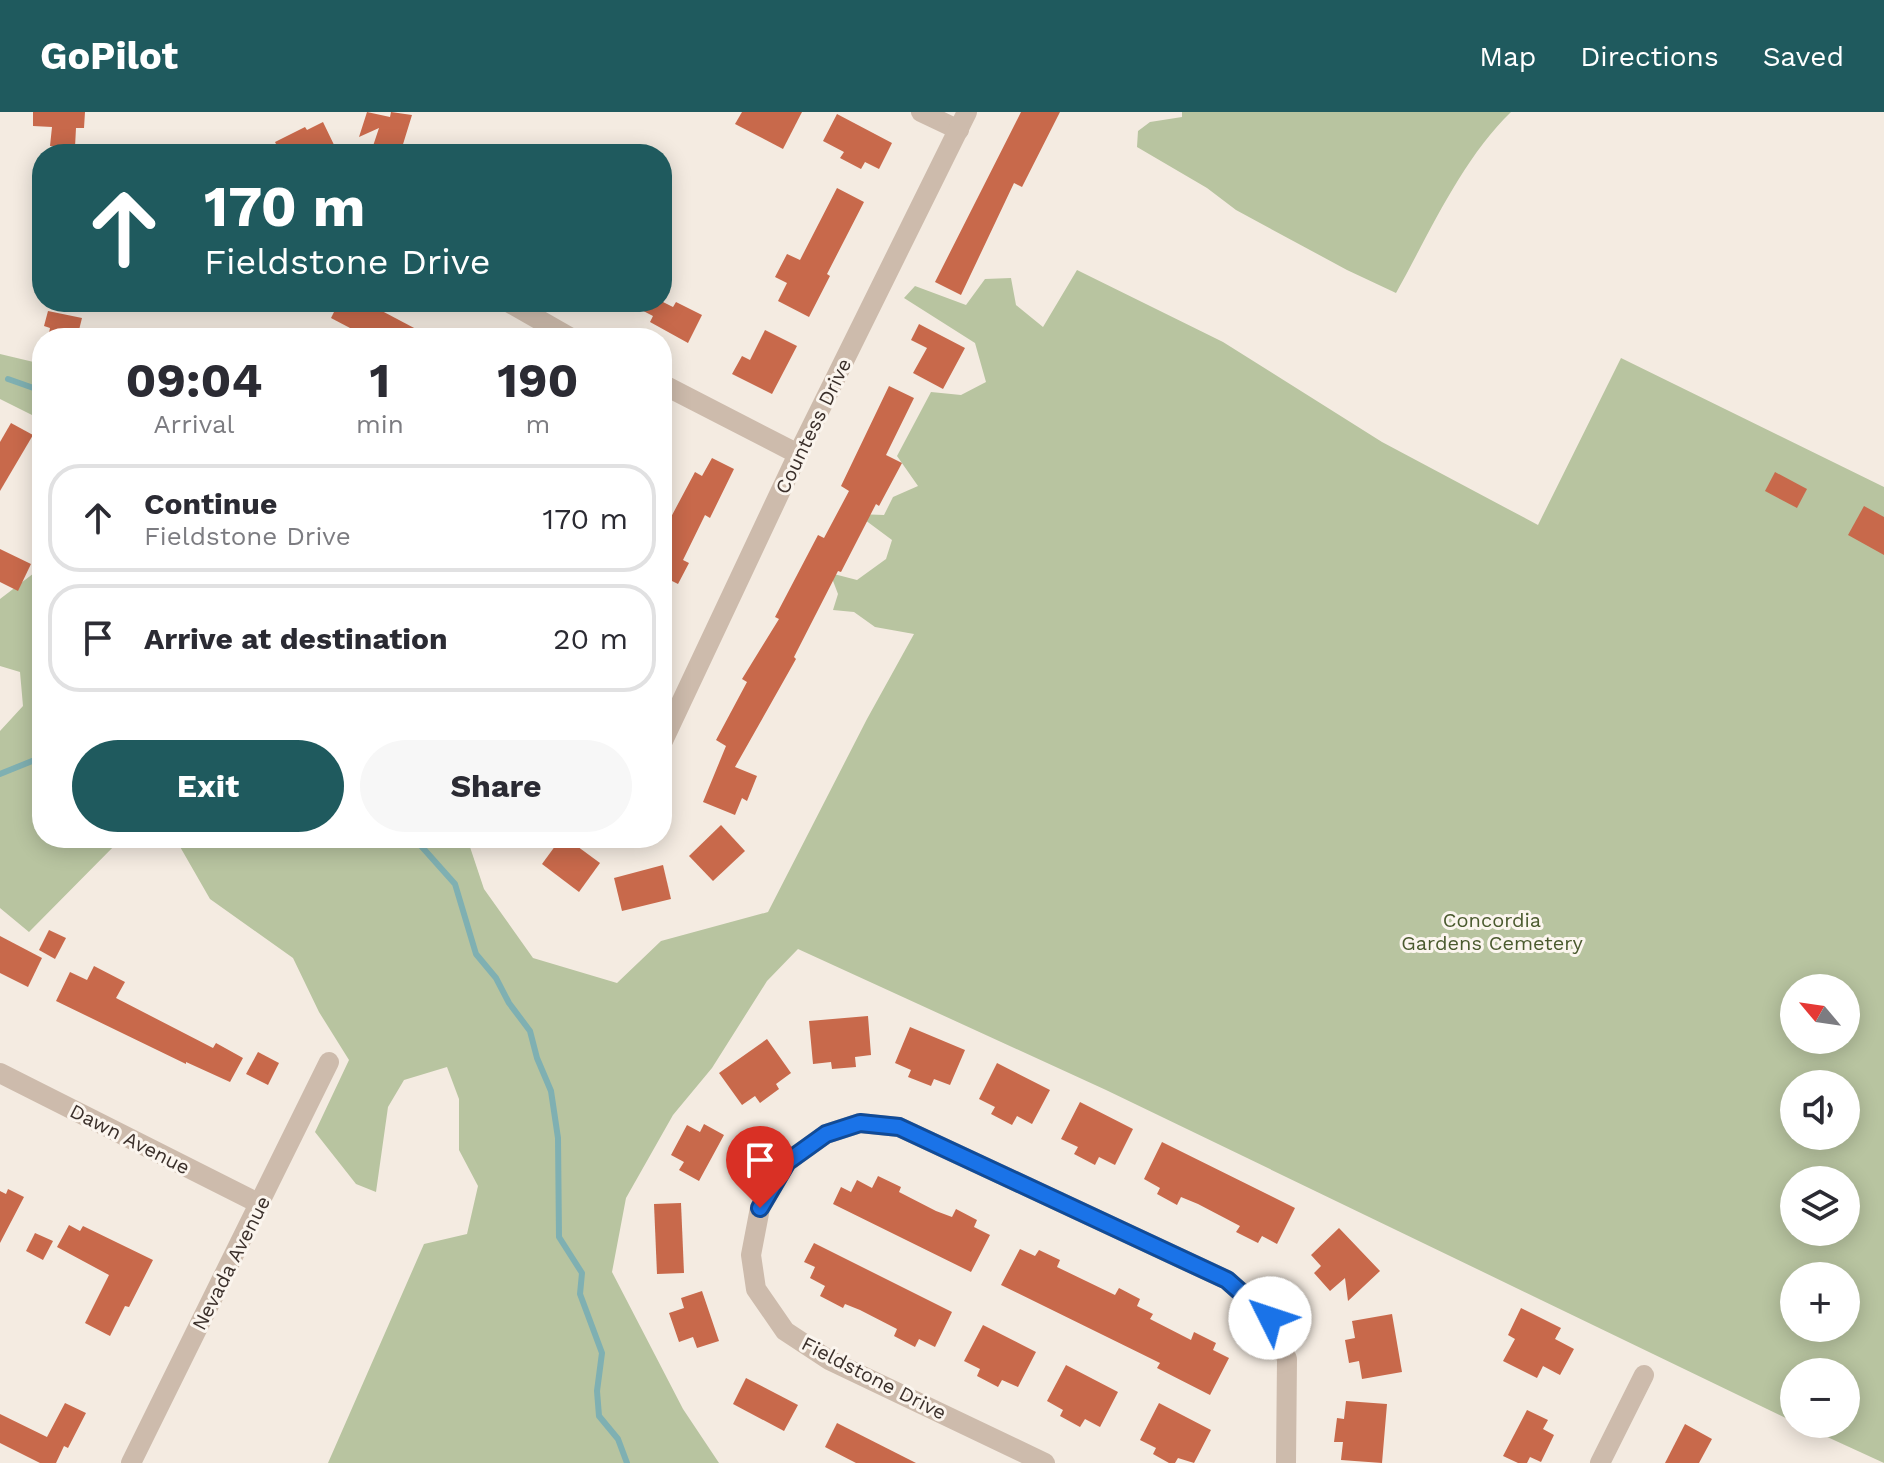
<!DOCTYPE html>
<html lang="en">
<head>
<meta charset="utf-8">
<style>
  body { margin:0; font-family:"Work Sans",sans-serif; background:#f7f7f7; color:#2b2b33; height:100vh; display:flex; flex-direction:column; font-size:30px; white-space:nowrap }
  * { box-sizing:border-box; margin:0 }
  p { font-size:26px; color:#7c7c81 }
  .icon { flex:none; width:44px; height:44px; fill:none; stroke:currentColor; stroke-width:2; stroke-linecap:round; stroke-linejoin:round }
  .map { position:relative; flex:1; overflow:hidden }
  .panel { position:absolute; left:32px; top:216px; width:640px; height:520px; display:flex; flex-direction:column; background:#fff; border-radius:32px; box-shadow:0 4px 20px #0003 }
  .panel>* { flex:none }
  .guide { position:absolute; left:32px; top:32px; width:640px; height:168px; border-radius:32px; box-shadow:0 4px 20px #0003; background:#1f5a5e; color:#fff; overflow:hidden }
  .needle { width:52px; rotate:299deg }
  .tools { position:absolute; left:1780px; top:862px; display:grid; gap:16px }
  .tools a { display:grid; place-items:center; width:80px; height:80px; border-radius:50%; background:#fff; box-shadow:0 4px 20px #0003; font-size:40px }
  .pin { position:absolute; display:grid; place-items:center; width:68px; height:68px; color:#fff; margin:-82px -34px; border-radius:50% 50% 50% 0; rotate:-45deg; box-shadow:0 0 8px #0007 }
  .pin .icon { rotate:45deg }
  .me { position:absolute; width:88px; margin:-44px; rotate:311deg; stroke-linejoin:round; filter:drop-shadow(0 0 6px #0008) }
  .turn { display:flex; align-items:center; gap:28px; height:168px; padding:0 40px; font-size:36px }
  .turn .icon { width:104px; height:104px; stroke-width:2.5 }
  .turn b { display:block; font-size:56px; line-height:68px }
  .eta { display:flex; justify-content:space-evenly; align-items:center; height:136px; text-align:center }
  .eta b { font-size:48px; font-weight:700; line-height:56px }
  .button { display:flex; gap:16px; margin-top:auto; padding:16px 40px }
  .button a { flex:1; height:92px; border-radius:48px; background:#1f5a5e; color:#fff; font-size:32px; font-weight:700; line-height:92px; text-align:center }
  .button a+a { background:#f7f7f7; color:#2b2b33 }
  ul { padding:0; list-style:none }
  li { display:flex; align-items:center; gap:24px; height:108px; margin:0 16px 12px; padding:0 24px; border:4px solid #e1e1e2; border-radius:32px }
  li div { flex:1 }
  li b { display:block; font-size:30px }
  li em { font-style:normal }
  header { display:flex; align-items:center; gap:48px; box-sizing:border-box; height:112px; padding:0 40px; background:#1f5a5e; color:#fff }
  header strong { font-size:38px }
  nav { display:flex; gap:44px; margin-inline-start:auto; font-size:28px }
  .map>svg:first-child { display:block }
</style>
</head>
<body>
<header>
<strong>GoPilot</strong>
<nav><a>Map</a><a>Directions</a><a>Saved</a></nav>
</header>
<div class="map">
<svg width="1884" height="1351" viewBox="0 0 1884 1351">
  <rect width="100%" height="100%" fill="#f4ebe1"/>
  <g fill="#b8c4a0" fill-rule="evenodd">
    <path d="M1182 0H1511C1462 47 1429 122 1396 181L1347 158 1236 98 1207 76 1137 35 1138 19 1150 10 1182 5Z"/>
    <path d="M1077 158 1223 230 1382 330 1538 413 1621 246 1884 375V1351L1799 1312H1846V1260H1794V1310L1106 978 798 837 767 869 712 956 673 1003 626 1086 612 1160 683 1297 719 1351H328L424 1132 467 1122 478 1074 459 1038V987L447 955 404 968 388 995 376 1080 356 1072 315 1020 349 948 319 900 293 846 210 787 175 726H467L484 777 533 846 617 871 661 829 768 800 867 607 914 522 875 515 854 500 833 498 838 482 830 461 857 468 886 447 892 428 857 402 884 403 893 385 918 374 897 344 931 280 961 283 986 270 975 231 904 186 915 174 966 193 985 167 1011 166 1016 193 1043 215ZM1794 876H1846V928H1794ZM1794 972H1846V1024H1794ZM1794 1068H1846V1120H1794ZM1794 1164H1846V1216H1794Z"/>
    <polygon points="258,217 275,226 218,226 220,222"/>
    <polygon points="0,242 42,252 42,308 0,287"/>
    <polygon points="38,458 42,459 42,726 122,726 29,820 0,796 0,619 23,594 20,560 0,554 0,487"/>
  </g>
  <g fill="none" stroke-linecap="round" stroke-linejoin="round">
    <g stroke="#7fb0b2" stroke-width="6">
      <polyline points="8,267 42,279"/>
      <polyline points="0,662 42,645"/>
      <polyline points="414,726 455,772 476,842 496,866 509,891 530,919 537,946 551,979 558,1026 559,1125 582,1161 580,1182 602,1241 597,1279 599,1304 618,1327 627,1351"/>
    </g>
  </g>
  <g fill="#c8694b">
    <polygon points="33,0 85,0 84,16 76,16 75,35 50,34 52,15 33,14"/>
    <polygon points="367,0 390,5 391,0 412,3 400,42 372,37 379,16 359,25"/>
    <polygon points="742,0 802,0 783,37 735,12"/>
    <polygon points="1021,0 1060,0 1022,75 1014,71 961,183 935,170"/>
    <polygon points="837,2 892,31 879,57 865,50 861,57 840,46 844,40 823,29"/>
    <polygon points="323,10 336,37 325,42 281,42 275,30 305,15 307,18"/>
    <polygon points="837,76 864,90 827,162 830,164 809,205 778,189 787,171 775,165 787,142 800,148"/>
    <polygon points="339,190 365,190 433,226 369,226 331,206"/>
    <polygon points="626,190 663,190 673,195 676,190 702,203 688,231 650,210 653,204"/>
    <polygon points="48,199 82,206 77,226 48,226 50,216 44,214"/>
    <polygon points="919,212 965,236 943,277 913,261 927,236 911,228"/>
    <polygon points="765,218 797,234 772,282 732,262 742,244 750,248"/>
    <polygon points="889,274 914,286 886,343 902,351 879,394 876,392 841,460 838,459 794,545 796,547 735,655 757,664 747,689 742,686 735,703 703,690 726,634 716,628 747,570 742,567 779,507 775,505 818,423 824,426 849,379 841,374"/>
    <polygon points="11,311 33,323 0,379 0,330"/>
    <polygon points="712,346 734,357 710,406 705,403 683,448 689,451 678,472 662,464 662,422 695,360 702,364"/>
    <polygon points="1775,360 1807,377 1797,396 1765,379"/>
    <polygon points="1864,394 1884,405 1884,443 1848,423"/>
    <polygon points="0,437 31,452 18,479 0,470"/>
    <polygon points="721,713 745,739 713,769 689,744"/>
    <polygon points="561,726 566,726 600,751 579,780 542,752"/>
    <polygon points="663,753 671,787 622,799 614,766"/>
    <polygon points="49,818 66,826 55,847 39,838"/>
    <polygon points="0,824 42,846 28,875 0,861"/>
    <polygon points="94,854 125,870 116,886 213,936 216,931 243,946 230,970 186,950 186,952 56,889 70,860 87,868"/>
    <polygon points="868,904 871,943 855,945 856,955 832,957 831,950 813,952 809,909"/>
    <polygon points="910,915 965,938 950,973 934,967 931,974 908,965 911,958 895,951"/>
    <polygon points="767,927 791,961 776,972 779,977 760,991 755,984 742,993 719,961"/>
    <polygon points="258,940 279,951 268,973 246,962"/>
    <polygon points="997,951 1050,978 1032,1012 1017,1004 1012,1013 991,1002 995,995 979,987"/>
    <polygon points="1080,990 1133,1017 1115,1053 1099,1045 1095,1053 1074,1042 1078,1035 1061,1027"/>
    <polygon points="704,1012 724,1023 699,1069 679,1058 684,1050 671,1043 687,1013 700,1020"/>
    <polygon points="1162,1030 1295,1096 1277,1132 1262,1124 1258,1131 1236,1120 1240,1114 1198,1092 1181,1085 1177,1093 1157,1082 1160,1076 1144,1067"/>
    <polygon points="878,1064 901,1075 899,1080 936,1099 952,1105 956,1097 977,1108 974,1115 990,1123 971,1160 833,1092 841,1075 851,1080 857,1068 872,1076"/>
    <polygon points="8,1077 24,1085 0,1131 0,1079 6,1082"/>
    <polygon points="681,1091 684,1161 657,1162 654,1092"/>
    <polygon points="69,1113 80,1119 83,1114 153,1148 129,1195 125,1194 110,1224 85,1211 109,1163 57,1135"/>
    <polygon points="1339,1116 1380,1159 1348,1189 1345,1166 1330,1179 1314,1161 1321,1154 1311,1143"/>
    <polygon points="35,1121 53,1129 43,1148 26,1139"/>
    <polygon points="814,1131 952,1200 935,1235 919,1227 915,1235 894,1224 897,1217 860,1198 845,1192 843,1196 820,1184 825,1174 810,1166 815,1155 804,1150"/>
    <polygon points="1020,1137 1035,1144 1039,1138 1060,1148 1057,1155 1115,1183 1119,1176 1140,1187 1137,1194 1153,1202 1150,1207 1191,1228 1194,1220 1216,1231 1213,1238 1229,1246 1210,1283 1157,1256 1160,1251 1001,1173"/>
    <polygon points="702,1179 719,1229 697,1236 693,1225 679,1230 669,1201 684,1196 681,1186"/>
    <polygon points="1521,1196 1561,1216 1555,1227 1574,1237 1560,1263 1543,1254 1537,1266 1503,1249 1515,1227 1508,1223"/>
    <polygon points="1392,1202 1402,1260 1362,1267 1359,1249 1349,1251 1345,1228 1355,1226 1352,1209"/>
    <polygon points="983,1213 1036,1240 1018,1275 1002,1268 998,1275 977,1264 980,1257 964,1249"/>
    <polygon points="1066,1253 1118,1280 1100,1315 1085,1307 1080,1315 1060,1304 1063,1298 1047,1289"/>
    <polygon points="746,1266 798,1293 784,1319 733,1292"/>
    <polygon points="1346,1289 1387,1292 1382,1351 1341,1348 1343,1330 1334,1330 1337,1306 1344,1307"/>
    <polygon points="65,1291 86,1301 68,1336 64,1334 56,1351 40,1351 0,1331 0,1302 47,1325"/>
    <polygon points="1159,1291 1211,1318 1194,1351 1178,1346 1175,1351 1169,1351 1153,1342 1156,1336 1140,1328"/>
    <polygon points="1527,1298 1548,1308 1543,1317 1554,1323 1541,1350 1530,1345 1527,1351 1518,1351 1503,1344"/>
    <polygon points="837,1311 916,1351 856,1351 825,1335"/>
    <polygon points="1685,1312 1712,1327 1699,1351 1665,1351"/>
  </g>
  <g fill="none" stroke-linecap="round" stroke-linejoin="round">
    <g stroke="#cdbbac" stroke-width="20">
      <polyline points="921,0 959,18"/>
      <polyline points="508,190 571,226"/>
      <polyline points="662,272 798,342"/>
      <polyline points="662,631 798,342 967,0"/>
      <polyline points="0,961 260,1092"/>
      <polyline points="131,1351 329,950"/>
      <polyline points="1045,1351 829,1248 785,1219 756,1177 751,1143 760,1096 787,1050 826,1022 860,1011 899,1015 1227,1168 1270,1206 1287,1247 1286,1351"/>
      <polyline points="1600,1351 1644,1263"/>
    </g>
  </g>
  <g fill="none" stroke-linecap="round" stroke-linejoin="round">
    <defs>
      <polyline id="route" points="760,1096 787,1050 826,1022 860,1011 899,1015 1227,1168 1270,1206"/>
    </defs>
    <use href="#route" stroke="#114b97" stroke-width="20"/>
    <use href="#route" stroke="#1a73e8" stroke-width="14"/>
  </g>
  <g text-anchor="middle" stroke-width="6" stroke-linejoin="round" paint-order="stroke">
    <g font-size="20" fill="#3b302b" stroke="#fbf5ee">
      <text transform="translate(813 314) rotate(-64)" y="7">Countess Drive</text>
      <text transform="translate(130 1027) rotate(27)" y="7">Dawn Avenue</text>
      <text transform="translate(231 1151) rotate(-63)" y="7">Nevada Avenue</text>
      <text transform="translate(874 1266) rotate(27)" y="7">Fieldstone Drive</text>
    </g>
    <g font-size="20" fill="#4a5a2e" stroke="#fbf5ee">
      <text x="1492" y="815">Concordia<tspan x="1492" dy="23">Gardens Cemetery</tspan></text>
    </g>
  </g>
</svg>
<div class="tools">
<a><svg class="needle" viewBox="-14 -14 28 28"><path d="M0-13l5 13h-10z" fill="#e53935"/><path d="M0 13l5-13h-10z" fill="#7c7c81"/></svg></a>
<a><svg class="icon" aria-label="sound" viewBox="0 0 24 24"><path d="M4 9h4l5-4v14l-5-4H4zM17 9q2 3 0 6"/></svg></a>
<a><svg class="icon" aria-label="layers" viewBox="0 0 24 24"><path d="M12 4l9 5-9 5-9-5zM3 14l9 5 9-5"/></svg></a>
<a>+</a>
<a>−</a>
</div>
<div class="pin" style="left:760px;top:1096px;background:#d93025"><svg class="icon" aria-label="arrive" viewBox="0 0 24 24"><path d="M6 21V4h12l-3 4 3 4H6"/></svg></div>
<svg class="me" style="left:1270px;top:1206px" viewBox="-20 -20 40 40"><circle r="19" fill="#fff"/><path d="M0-13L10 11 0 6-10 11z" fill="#1a73e8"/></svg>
<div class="guide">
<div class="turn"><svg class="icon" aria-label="ahead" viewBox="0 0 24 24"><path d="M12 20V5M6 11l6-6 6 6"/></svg><div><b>170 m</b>Fieldstone Drive</div></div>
</div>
<section class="panel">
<div class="eta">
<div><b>09:04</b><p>Arrival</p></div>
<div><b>1</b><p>min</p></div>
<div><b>190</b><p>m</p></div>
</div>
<ul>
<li><svg class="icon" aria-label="ahead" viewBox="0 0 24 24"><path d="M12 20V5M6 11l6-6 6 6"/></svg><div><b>Continue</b><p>Fieldstone Drive</p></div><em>170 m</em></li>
<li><svg class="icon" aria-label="arrive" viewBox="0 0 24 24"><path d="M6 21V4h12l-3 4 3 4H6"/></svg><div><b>Arrive at destination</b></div><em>20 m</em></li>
</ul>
<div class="button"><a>Exit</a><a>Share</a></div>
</section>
</div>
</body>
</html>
